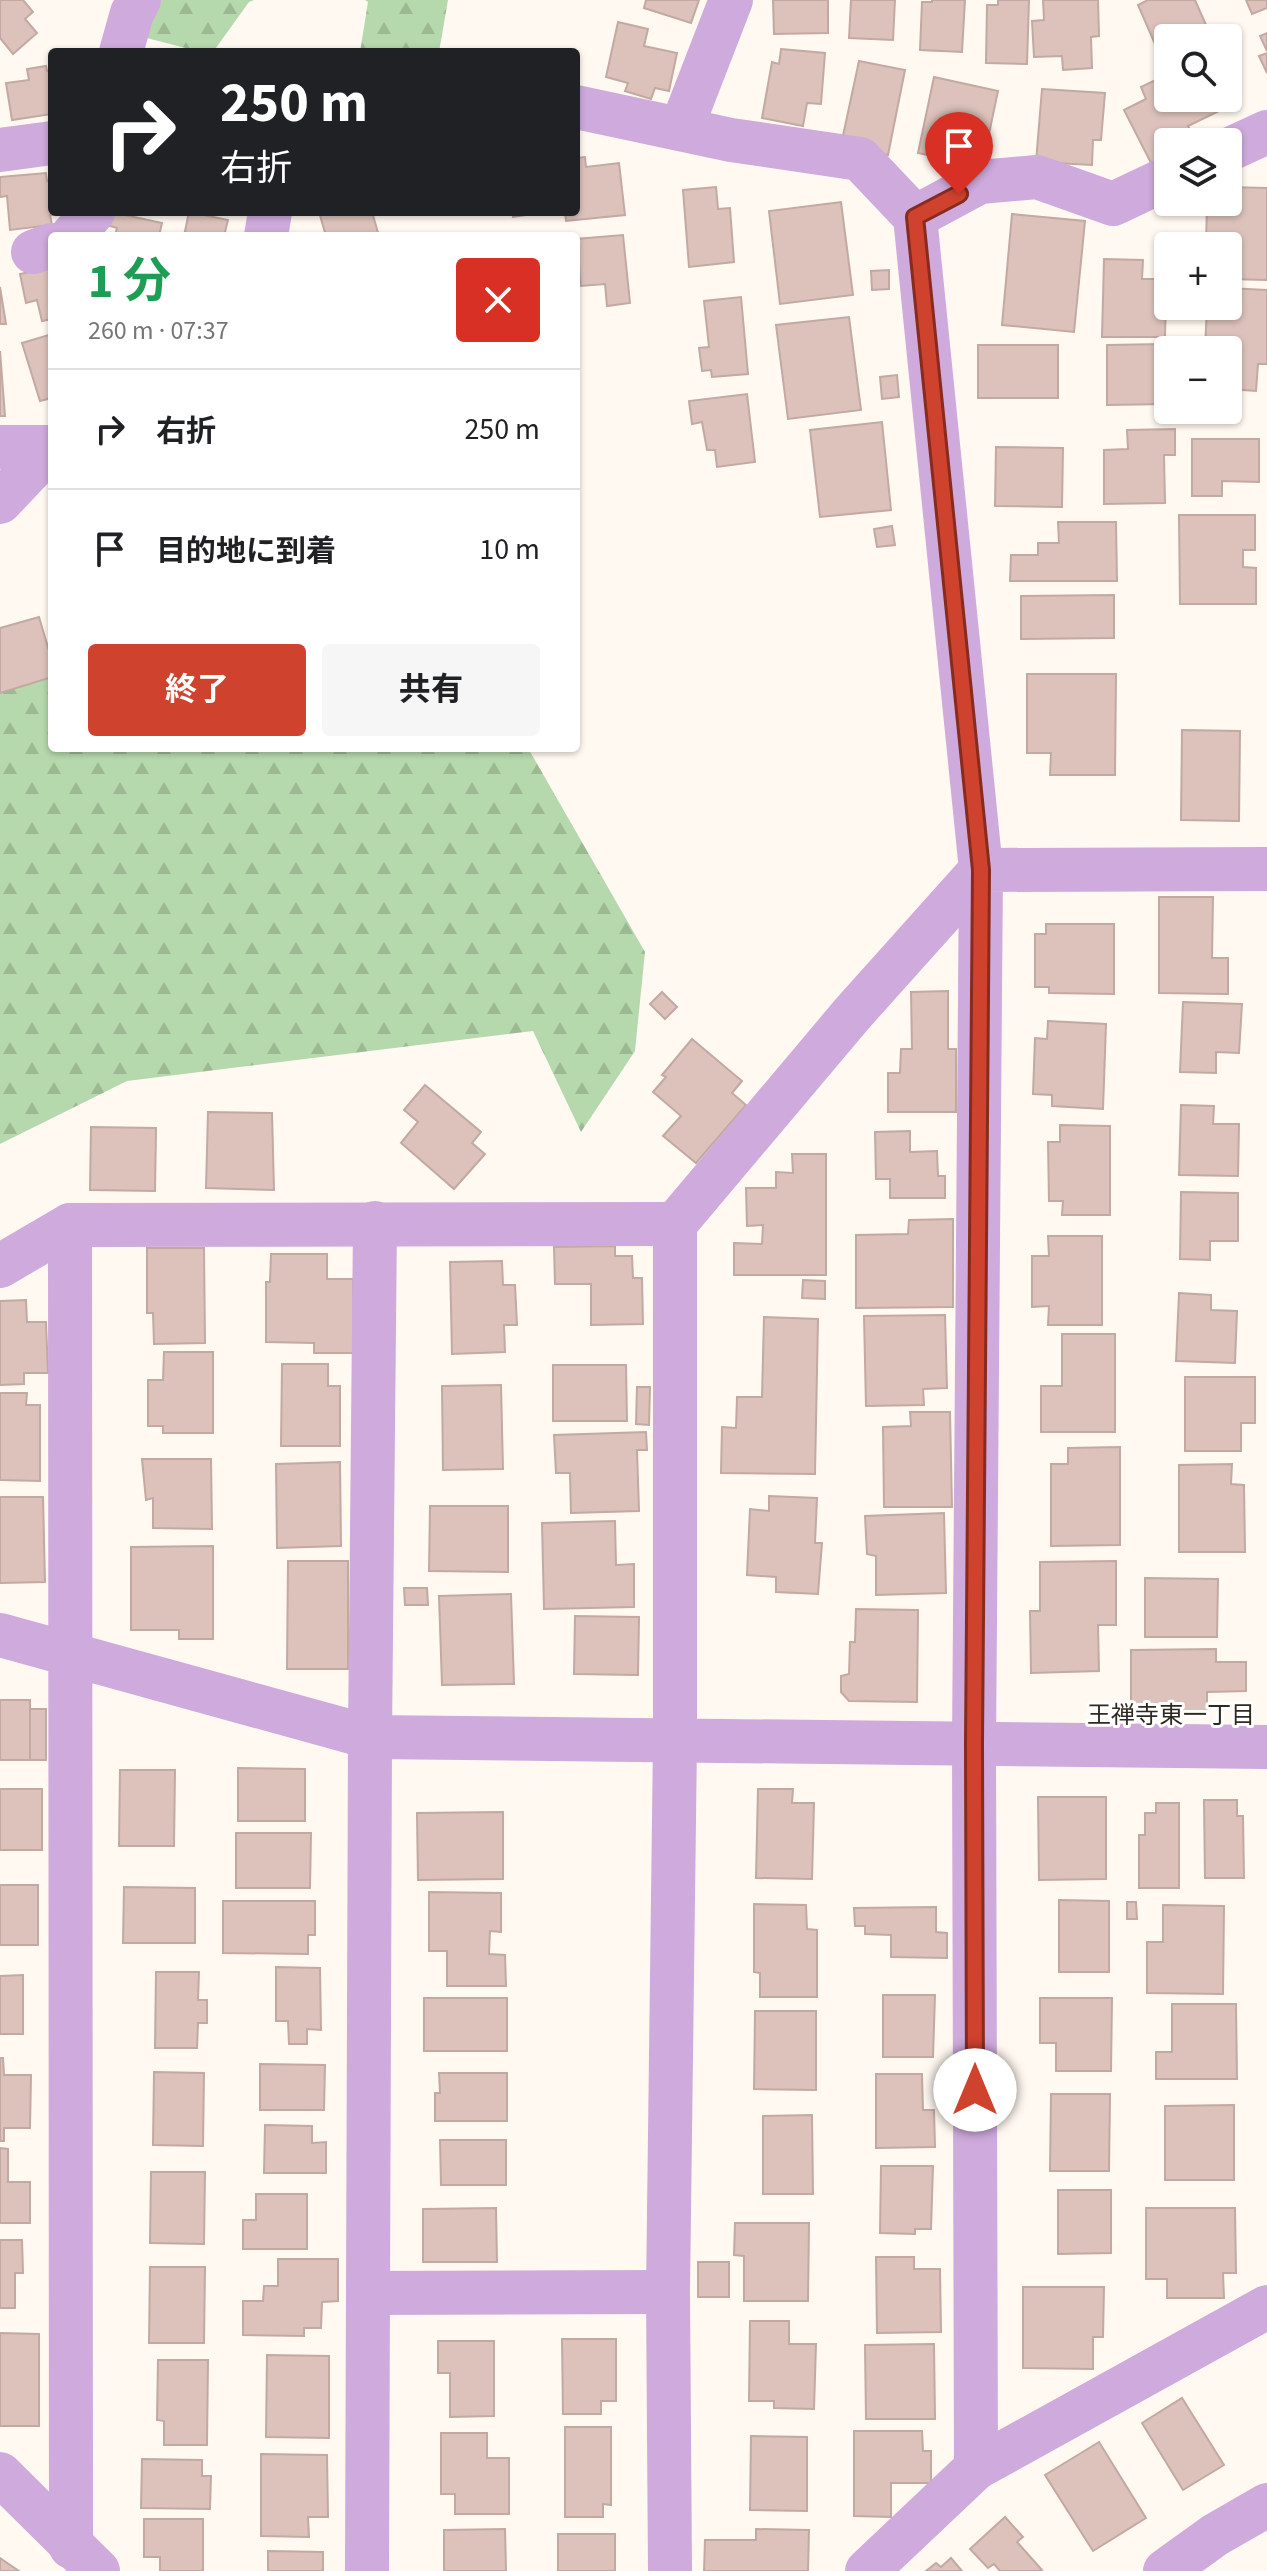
<!DOCTYPE html>
<html lang="ja">
<head>
<meta charset="utf-8">
<style>
  body { margin:0; font-family:"Source Sans 3","Noto Sans JP",sans-serif; background:#f6f6f6; color:#202124; height:100vh; display:flex; flex-direction:column; font-size:30px; white-space:nowrap }
  * { box-sizing:border-box; margin:0 }
  p { font-size:26px; color:#757577 }
  .icon { flex:none; width:44px; height:44px; fill:none; stroke:currentColor; stroke-width:2; stroke-linecap:round; stroke-linejoin:round }
  .map { position:relative; flex:1; overflow:hidden }
  .side { position:absolute; left:48px; top:232px; width:532px; height:520px; display:flex; flex-direction:column; background:#fff; border-radius:8px; box-shadow:0 2px 6px #0004 }
  .side>* { flex:none }
  .hud { position:absolute; left:48px; top:48px; width:532px; height:168px; border-radius:8px; box-shadow:0 2px 6px #0004; background:#202124; color:#fff; overflow:hidden }
  .fabs { position:absolute; left:1154px; top:24px; display:grid; gap:16px }
  .fabs a { display:grid; place-items:center; width:88px; height:88px; border-radius:8px; background:#fff; box-shadow:0 2px 6px #0004; font-size:40px }
  .pin { position:absolute; display:grid; place-items:center; width:68px; height:68px; color:#fff; margin:-82px -34px; border-radius:50% 50% 50% 0; rotate:-45deg; box-shadow:0 0 8px #0007 }
  .pin .icon { rotate:45deg }
  .me { position:absolute; width:88px; margin:-44px; rotate:0deg; stroke-linejoin:round; filter:drop-shadow(0 0 6px #0008) }
  .turn { display:flex; align-items:center; gap:28px; height:168px; padding:0 40px; font-size:36px }
  .turn .icon { width:104px; height:104px; stroke-width:2.5 }
  .turn b { display:block; font-size:56px; line-height:68px }
  .round { display:grid; place-items:center; flex:none; width:84px; height:84px; border-radius:8px; background:#f6f6f6 }
  .overview { display:flex; align-items:center; justify-content:space-between; height:136px; padding:0 40px }
  h1 { font-size:48px; font-weight:700; line-height:60px; color:#1e9e55 }
  .cta { display:flex; gap:16px; margin-top:auto; padding:16px 40px }
  .cta a { flex:1; height:92px; border-radius:8px; background:#cf422e; color:#fff; font-size:32px; font-weight:700; line-height:92px; text-align:center }
  .cta a+a { background:#f6f6f6; color:#202124 }
  ul { padding:0; list-style:none }
  li { display:flex; align-items:center; gap:24px; height:120px; padding:0 40px; border-top:2px solid #e0e0e0 }
  li div { flex:1 }
  li b { display:block; font-size:30px }
  li em { font-style:normal }
  .map>svg:first-child { display:block }
</style>
</head>
<body>
<div class="map">
<svg width="1267" height="2571" viewBox="0 0 1267 2571">
  <defs>
    <pattern id="forest-firs" width="22" height="20" patternUnits="userSpaceOnUse" patternTransform="scale(2)"><rect width="22" height="20" fill="#b5d8ac"/><path d="M5 1l3.5 6h-7zM16 11l3.5 6h-7z" fill="#9cb994"/></pattern>
  </defs>
  <rect width="100%" height="100%" fill="#fff9f1"/>
  <g fill="url(#forest-firs)">
    <polygon points="157,0 254,0 249,2 213,52 201,52 139,36"/>
    <polygon points="365,0 448,0 439,52 360,52 368,2"/>
    <polygon points="52,661 52,748 528,748 645,952 635,1051 581,1132 533,1031 127,1081 0,1144 0,676"/>
  </g>
  <g fill="#dcc2bb" stroke="#c2a9a2" stroke-width="2">
    <polygon points="0,0 23,0 33,12 25,19 37,33 13,54 0,38"/>
    <polygon points="646,0 699,0 691,23 644,8"/>
    <polygon points="773,0 828,0 828,33 774,34"/>
    <polygon points="851,0 895,0 893,40 849,38"/>
    <polygon points="932,0 965,0 962,52 920,50 922,2 932,2"/>
    <polygon points="998,0 1029,0 1027,64 986,63 987,5 998,5"/>
    <polygon points="1043,0 1098,0 1099,36 1091,37 1092,68 1063,70 1062,56 1034,57 1032,21 1044,20"/>
    <polygon points="1148,0 1195,0 1211,36 1168,38 1168,55 1161,58 1138,5"/>
    <polygon points="1246,0 1267,0 1267,8 1252,14"/>
    <polygon points="618,22 648,29 644,46 677,53 669,91 655,88 651,99 625,91 628,83 606,77"/>
    <polygon points="1267,33 1267,51 1260,36"/>
    <polygon points="781,49 825,53 821,104 807,103 803,126 762,118 772,62 779,64"/>
    <polygon points="1267,53 1267,73 1259,56"/>
    <polygon points="859,61 905,70 888,155 841,145"/>
    <polygon points="46,66 47,71 52,70 52,114 12,120 6,83 29,80 27,69"/>
    <polygon points="1168,74 1168,98 1216,98 1221,110 1188,126 1197,142 1168,142 1168,157 1152,165 1124,110 1146,99 1141,87"/>
    <polygon points="934,77 998,91 982,167 918,153"/>
    <polygon points="1042,89 1105,93 1101,140 1093,140 1092,165 1036,162"/>
    <polygon points="585,157 586,167 619,163 625,215 566,221 565,212 576,212 576,158"/>
    <polygon points="46,173 47,181 52,180 52,212 62,214 50,215 52,225 10,230 7,196 0,197 0,177"/>
    <polygon points="716,187 718,209 730,208 734,262 689,267 683,190"/>
    <polygon points="1228,187 1267,188 1267,280 1228,279 1228,246 1206,246 1207,202 1228,202"/>
    <polygon points="841,202 853,295 780,304 769,211"/>
    <polygon points="111,212 162,223 159,236 115,236 117,228 107,225"/>
    <polygon points="189,212 228,220 224,236 184,236"/>
    <polygon points="319,212 372,212 379,236 326,236"/>
    <polygon points="512,212 541,212 541,213 513,217"/>
    <polygon points="1012,214 1085,221 1074,332 1002,325"/>
    <polygon points="623,235 630,303 607,306 605,284 581,286 579,263 576,263 576,239"/>
    <polygon points="1104,259 1143,260 1142,279 1155,279 1155,298 1166,298 1165,337 1102,337"/>
    <polygon points="52,267 52,319 42,321 37,300 26,303 20,274"/>
    <polygon points="889,270 889,289 872,290 871,271"/>
    <polygon points="0,287 6,324 0,324"/>
    <polygon points="1228,288 1267,290 1267,364 1258,364 1256,391 1228,389 1228,350 1205,350 1207,306 1228,306"/>
    <polygon points="741,297 748,374 712,377 711,370 702,371 699,348 709,347 704,301"/>
    <polygon points="849,317 861,410 788,419 776,325"/>
    <polygon points="52,334 52,398 40,401 22,343"/>
    <polygon points="1163,344 1164,371 1168,371 1168,404 1107,405 1107,345"/>
    <rect x="978" y="345" width="80" height="53"/>
    <polygon points="0,351 5,416 0,416"/>
    <polygon points="897,375 899,397 882,399 880,377"/>
    <polygon points="747,394 755,462 717,467 715,450 707,450 702,422 692,424 689,401"/>
    <polygon points="882,422 891,510 820,517 810,430"/>
    <polygon points="1175,429 1175,455 1164,455 1165,503 1104,504 1104,450 1128,449 1127,430"/>
    <polygon points="1192,439 1259,439 1259,482 1222,481 1222,496 1192,496"/>
    <polygon points="996,447 1063,448 1062,507 995,506"/>
    <polygon points="1179,515 1255,515 1255,550 1243,550 1243,567 1256,568 1256,604 1180,604"/>
    <polygon points="1058,522 1116,522 1117,581 1010,581 1011,555 1038,555 1038,543 1059,543"/>
    <polygon points="892,526 895,545 877,547 874,529"/>
    <polygon points="1114,595 1114,638 1021,639 1021,596"/>
    <polygon points="39,617 52,661 52,677 0,693 0,628"/>
    <polygon points="1027,674 1116,674 1115,775 1050,775 1051,753 1027,753"/>
    <polygon points="1182,730 1240,731 1239,821 1181,820"/>
    <polygon points="1159,897 1213,897 1212,958 1228,958 1228,994 1159,993"/>
    <polygon points="1046,924 1114,924 1114,994 1049,993 1049,987 1035,987 1035,934 1046,934"/>
    <polygon points="948,991 948,1049 956,1049 956,1112 888,1112 888,1073 900,1073 901,1049 912,1049 911,992"/>
    <polygon points="662,992 677,1007 665,1019 650,1004"/>
    <polygon points="1183,1002 1242,1004 1239,1053 1216,1052 1216,1073 1180,1072"/>
    <polygon points="1048,1021 1106,1024 1103,1109 1052,1106 1052,1095 1033,1094 1035,1038 1047,1039"/>
    <polygon points="692,1039 742,1081 732,1093 746,1105 696,1163 663,1136 681,1116 653,1092 666,1077 662,1075"/>
    <polygon points="425,1085 481,1132 472,1143 485,1154 454,1189 401,1143 418,1122 404,1110"/>
    <polygon points="1181,1105 1214,1106 1213,1124 1239,1124 1238,1176 1179,1175"/>
    <polygon points="208,1112 272,1113 274,1190 206,1188"/>
    <polygon points="1060,1125 1110,1126 1110,1215 1062,1215 1063,1201 1049,1201 1048,1142 1060,1142"/>
    <polygon points="91,1127 156,1128 155,1191 90,1190"/>
    <polygon points="910,1131 910,1152 937,1151 938,1176 945,1176 945,1198 890,1198 890,1179 876,1179 875,1132"/>
    <polygon points="792,1154 826,1154 826,1275 734,1275 734,1243 762,1244 763,1225 747,1226 746,1188 776,1188 776,1172 793,1173"/>
    <polygon points="1181,1192 1238,1193 1238,1241 1210,1241 1210,1260 1180,1259"/>
    <polygon points="953,1219 953,1307 856,1308 856,1235 908,1234 909,1220"/>
    <polygon points="1048,1236 1102,1236 1102,1325 1048,1325 1049,1306 1032,1307 1032,1256 1049,1256"/>
    <polygon points="615,1246 615,1256 632,1256 633,1278 642,1278 643,1324 591,1325 591,1284 555,1284 554,1247"/>
    <polygon points="147,1248 204,1248 205,1343 154,1344 153,1313 147,1313"/>
    <polygon points="271,1254 327,1254 327,1279 353,1279 354,1353 314,1353 314,1343 266,1342 266,1282 270,1282"/>
    <polygon points="502,1261 503,1285 515,1285 517,1325 504,1325 505,1352 452,1354 450,1262"/>
    <polygon points="803,1280 825,1281 825,1299 802,1298"/>
    <polygon points="1179,1293 1211,1295 1211,1310 1237,1311 1235,1363 1176,1361"/>
    <polygon points="26,1300 27,1322 46,1322 48,1373 24,1373 24,1384 0,1385 0,1301"/>
    <polygon points="945,1315 947,1388 923,1389 924,1405 866,1406 864,1316"/>
    <polygon points="764,1317 818,1319 815,1474 721,1473 722,1427 736,1428 737,1397 762,1397"/>
    <polygon points="1062,1334 1115,1334 1115,1432 1041,1432 1041,1386 1062,1386"/>
    <polygon points="164,1352 213,1352 213,1433 163,1433 163,1426 148,1426 148,1380 163,1380"/>
    <polygon points="282,1364 328,1364 328,1386 340,1386 340,1446 281,1446"/>
    <polygon points="553,1365 626,1365 627,1421 553,1421"/>
    <polygon points="1185,1377 1255,1377 1255,1423 1241,1423 1241,1451 1185,1451"/>
    <polygon points="501,1385 503,1469 443,1470 442,1386"/>
    <polygon points="637,1387 650,1387 649,1425 636,1424"/>
    <polygon points="0,1393 27,1393 26,1405 40,1405 40,1481 0,1480"/>
    <polygon points="910,1412 950,1412 952,1507 884,1507 883,1427 911,1426"/>
    <polygon points="646,1432 647,1450 637,1450 639,1511 571,1513 570,1473 556,1473 554,1435"/>
    <polygon points="1120,1447 1120,1545 1051,1546 1051,1464 1068,1464 1068,1448"/>
    <polygon points="142,1459 211,1459 212,1529 153,1528 153,1498 146,1500"/>
    <polygon points="340,1462 341,1546 277,1548 276,1464"/>
    <polygon points="1232,1464 1231,1484 1244,1485 1245,1552 1179,1552 1179,1465"/>
    <polygon points="769,1496 817,1498 815,1543 822,1543 818,1594 776,1592 776,1577 747,1575 750,1509 769,1511"/>
    <polygon points="0,1497 43,1497 45,1582 0,1583"/>
    <polygon points="430,1506 508,1506 508,1572 429,1571"/>
    <polygon points="944,1513 946,1593 876,1595 876,1556 867,1554 865,1516"/>
    <polygon points="615,1521 616,1565 634,1564 634,1607 544,1609 542,1523"/>
    <polygon points="213,1546 213,1639 179,1639 179,1630 131,1630 131,1547"/>
    <polygon points="288,1561 348,1561 348,1669 287,1669"/>
    <polygon points="1116,1561 1116,1625 1098,1625 1099,1671 1031,1673 1030,1611 1040,1611 1040,1562"/>
    <polygon points="1145,1578 1218,1579 1217,1637 1145,1637"/>
    <polygon points="404,1588 427,1588 428,1605 405,1605"/>
    <polygon points="511,1594 514,1684 442,1685 439,1596"/>
    <polygon points="856,1609 918,1610 917,1702 849,1701 841,1692 841,1676 849,1674 850,1642 855,1642"/>
    <polygon points="575,1616 639,1617 638,1675 574,1674"/>
    <polygon points="1216,1649 1216,1662 1246,1662 1246,1691 1207,1692 1207,1714 1131,1715 1131,1650"/>
    <rect x="0" y="1700" width="30" height="60"/>
    <rect x="30" y="1709" width="16" height="51"/>
    <polygon points="238,1768 305,1769 305,1821 238,1821"/>
    <polygon points="120,1770 175,1770 174,1846 119,1846"/>
    <rect x="0" y="1789" width="42" height="61"/>
    <polygon points="758,1789 793,1789 792,1803 814,1803 812,1879 756,1878"/>
    <polygon points="1038,1797 1106,1797 1106,1879 1039,1880"/>
    <polygon points="1204,1800 1237,1800 1237,1816 1243,1816 1244,1878 1205,1878"/>
    <polygon points="1156,1803 1179,1803 1179,1888 1139,1888 1139,1835 1145,1835 1145,1813 1156,1813"/>
    <polygon points="503,1812 503,1879 418,1880 417,1813"/>
    <polygon points="236,1833 311,1833 310,1888 236,1888"/>
    <rect x="0" y="1885" width="38" height="60"/>
    <polygon points="124,1887 195,1888 195,1943 123,1943"/>
    <polygon points="429,1892 501,1893 501,1932 490,1931 489,1954 505,1955 506,1986 447,1986 447,1951 429,1951"/>
    <polygon points="1059,1900 1109,1901 1109,1972 1059,1972"/>
    <polygon points="223,1901 315,1901 315,1935 308,1935 308,1954 223,1953"/>
    <polygon points="1127,1902 1136,1902 1137,1919 1127,1919"/>
    <polygon points="754,1904 806,1905 807,1929 817,1930 817,1997 760,1997 760,1973 754,1972"/>
    <polygon points="1163,1905 1224,1906 1223,1994 1147,1993 1147,1942 1163,1942"/>
    <polygon points="936,1907 936,1932 947,1933 947,1958 891,1957 891,1935 865,1934 865,1926 855,1926 854,1908"/>
    <polygon points="276,1967 320,1968 321,2030 307,2029 307,2044 289,2044 288,2021 276,2021"/>
    <polygon points="156,1972 199,1972 198,2000 207,2000 207,2023 198,2023 197,2048 155,2048"/>
    <polygon points="23,1975 23,2034 0,2034 0,1976"/>
    <polygon points="883,1995 935,1995 933,2057 883,2057"/>
    <rect x="424" y="1998" width="83" height="53"/>
    <polygon points="1040,1998 1112,1998 1111,2071 1056,2071 1056,2043 1040,2043"/>
    <polygon points="1172,2004 1236,2004 1237,2079 1156,2079 1156,2052 1172,2052"/>
    <polygon points="755,2011 816,2011 816,2090 754,2089"/>
    <polygon points="0,2058 3,2058 4,2075 31,2075 30,2128 4,2128 4,2141 0,2141"/>
    <polygon points="260,2064 325,2065 324,2110 260,2110"/>
    <polygon points="154,2072 204,2073 203,2146 153,2145"/>
    <polygon points="439,2073 507,2073 507,2121 435,2121 435,2093 440,2093"/>
    <polygon points="876,2074 922,2074 923,2110 934,2110 935,2147 876,2148"/>
    <polygon points="1051,2094 1110,2094 1109,2171 1050,2171"/>
    <polygon points="1234,2105 1234,2180 1165,2180 1165,2106"/>
    <polygon points="812,2115 813,2194 763,2194 763,2116"/>
    <polygon points="265,2125 312,2126 312,2143 326,2142 326,2173 264,2173"/>
    <polygon points="440,2140 506,2140 506,2185 441,2185"/>
    <polygon points="0,2148 8,2149 8,2182 30,2182 30,2223 0,2223"/>
    <polygon points="881,2166 933,2166 931,2229 915,2229 915,2234 880,2233"/>
    <polygon points="151,2172 205,2172 204,2244 150,2243"/>
    <polygon points="1058,2190 1111,2190 1111,2253 1058,2254"/>
    <polygon points="256,2194 307,2194 307,2249 243,2249 243,2220 256,2220"/>
    <polygon points="496,2208 497,2262 423,2262 423,2209"/>
    <polygon points="1146,2208 1235,2208 1236,2273 1223,2273 1224,2298 1167,2298 1167,2279 1146,2279"/>
    <polygon points="735,2223 809,2223 808,2301 744,2301 744,2256 734,2255"/>
    <polygon points="0,2240 22,2240 23,2273 15,2273 15,2308 0,2308"/>
    <polygon points="876,2257 914,2257 914,2269 940,2269 941,2332 877,2333"/>
    <polygon points="278,2259 338,2259 338,2301 322,2302 321,2328 304,2328 304,2336 243,2335 243,2301 263,2301 264,2286 278,2286"/>
    <rect x="698" y="2262" width="31" height="35"/>
    <polygon points="150,2267 205,2267 204,2343 149,2343"/>
    <polygon points="1023,2287 1104,2287 1103,2337 1093,2337 1093,2369 1023,2368"/>
    <polygon points="750,2321 789,2321 789,2344 816,2344 814,2409 774,2408 774,2401 749,2401"/>
    <polygon points="0,2333 39,2334 39,2426 0,2426"/>
    <polygon points="562,2339 616,2339 616,2401 601,2401 601,2414 563,2414"/>
    <polygon points="438,2341 494,2341 494,2416 450,2417 450,2373 438,2373"/>
    <polygon points="934,2344 935,2419 866,2419 865,2345"/>
    <polygon points="267,2355 329,2356 329,2438 266,2437"/>
    <polygon points="158,2360 208,2360 207,2445 164,2445 164,2421 157,2420"/>
    <polygon points="1182,2398 1224,2465 1183,2490 1142,2423"/>
    <polygon points="565,2427 611,2427 611,2505 603,2504 603,2517 565,2517"/>
    <polygon points="854,2431 922,2431 923,2451 931,2451 931,2483 891,2483 891,2517 854,2516"/>
    <polygon points="441,2433 487,2433 487,2458 509,2458 509,2514 455,2514 455,2494 441,2494"/>
    <polygon points="751,2436 807,2437 807,2511 750,2510"/>
    <polygon points="1099,2442 1146,2518 1093,2551 1045,2475"/>
    <polygon points="261,2454 327,2455 328,2517 308,2517 309,2537 261,2536"/>
    <polygon points="142,2459 202,2460 202,2476 211,2476 210,2509 141,2508"/>
    <polygon points="1005,2517 1023,2537 1017,2542 1042,2570 1040,2571 1000,2571 994,2564 988,2568 970,2549"/>
    <polygon points="144,2519 203,2519 203,2571 160,2571 160,2557 144,2557"/>
    <polygon points="505,2529 506,2571 444,2571 444,2530"/>
    <polygon points="756,2529 809,2530 808,2571 704,2571 705,2540 756,2540"/>
    <rect x="558" y="2534" width="57" height="37"/>
    <polygon points="268,2551 323,2552 323,2571 268,2571"/>
    <polygon points="0,2558 19,2571 0,2571"/>
    <polygon points="951,2558 962,2571 926,2571 936,2563 941,2567"/>
  </g>
  <g fill="none" stroke-linecap="round" stroke-linejoin="round">
    <g stroke="#cfaadc" stroke-width="44">
      <polyline points="121,52 132,13 139,0"/>
      <polyline points="576,107 731,140 860,159 915,217 980,182 1037,177 1113,204 1168,178"/>
      <polyline points="681,129 731,0"/>
      <polyline points="0,150 52,143"/>
      <polyline points="1228,150 1267,132"/>
      <polyline points="72,236 93,212"/>
      <polyline points="266,236 270,212"/>
      <polyline points="33,252 52,245"/>
      <polyline points="0,447 51,447"/>
      <polyline points="0,502 52,447"/>
      <polyline points="70,1225 71,2547"/>
      <polyline points="0,1266 70,1225 675,1224"/>
      <polyline points="0,1635 370,1737 1267,1747"/>
      <polyline points="368,2293 668,2292"/>
      <polyline points="976,2468 974,1743 981,870 1267,869"/>
      <polyline points="0,2474 98,2571"/>
      <polyline points="367,2571 370,1737 375,1223"/>
      <polyline points="670,2571 668,2292 675,1740 675,1224 852,1014 981,870 915,217"/>
      <polyline points="867,2571 976,2468 1267,2307"/>
      <polyline points="1165,2571 1215,2535 1267,2505"/>
    </g>
  </g>
  <g fill="none" stroke-linecap="round" stroke-linejoin="round">
    <defs>
      <polyline id="route" points="959,194 915,217 981,870 974,1743 975,2090"/>
    </defs>
    <use href="#route" stroke="#872b1e" stroke-width="20"/>
    <use href="#route" stroke="#cf422e" stroke-width="14"/>
  </g>
  <g text-anchor="middle" stroke-width="6" stroke-linejoin="round" paint-order="stroke">
    <g font-size="24" fill="#2e2921" stroke="#fff">
      <text x="1171" y="1723">王禅寺東一丁目</text>
    </g>
  </g>
</svg>
<div class="fabs">
<a><svg class="icon" aria-label="search" viewBox="0 0 24 24"><circle cx="10" cy="10" r="6"/><path d="M15 15l6 6"/></svg></a>
<a><svg class="icon" aria-label="layers" viewBox="0 0 24 24"><path d="M12 4l9 5-9 5-9-5zM3 14l9 5 9-5"/></svg></a>
<a>+</a>
<a>−</a>
</div>
<div class="pin" style="left:959px;top:194px;background:#d93025"><svg class="icon" aria-label="arrive" viewBox="0 0 24 24"><path d="M6 21V4h12l-3 4 3 4H6"/></svg></div>
<svg class="me" style="left:975px;top:2090px" viewBox="-20 -20 40 40"><circle r="19" fill="#fff"/><path d="M0-13L10 11 0 6-10 11z" fill="#cf422e"/></svg>
<div class="hud">
<div class="turn"><svg class="icon" aria-label="right" viewBox="0 0 24 24"><path d="M7 20v-9h11M14 6l5 5-5 5"/></svg><div><b>250 m</b>右折</div></div>
</div>
<section class="side">
<div class="overview"><div><h1>1 分</h1><p>260 m · 07:37</p></div><a class="round" style="background:#d93025;color:#fff"><svg class="icon" aria-label="close" viewBox="0 0 24 24"><path d="M6 6l12 12M18 6L6 18"/></svg></a></div>
<ul>
<li><svg class="icon" aria-label="right" viewBox="0 0 24 24"><path d="M7 20v-9h11M14 6l5 5-5 5"/></svg><div><b>右折</b></div><em>250 m</em></li>
<li><svg class="icon" aria-label="arrive" viewBox="0 0 24 24"><path d="M6 21V4h12l-3 4 3 4H6"/></svg><div><b>目的地に到着</b></div><em>10 m</em></li>
</ul>
<div class="cta"><a>終了</a><a>共有</a></div>
</section>
</div>
</body>
</html>
